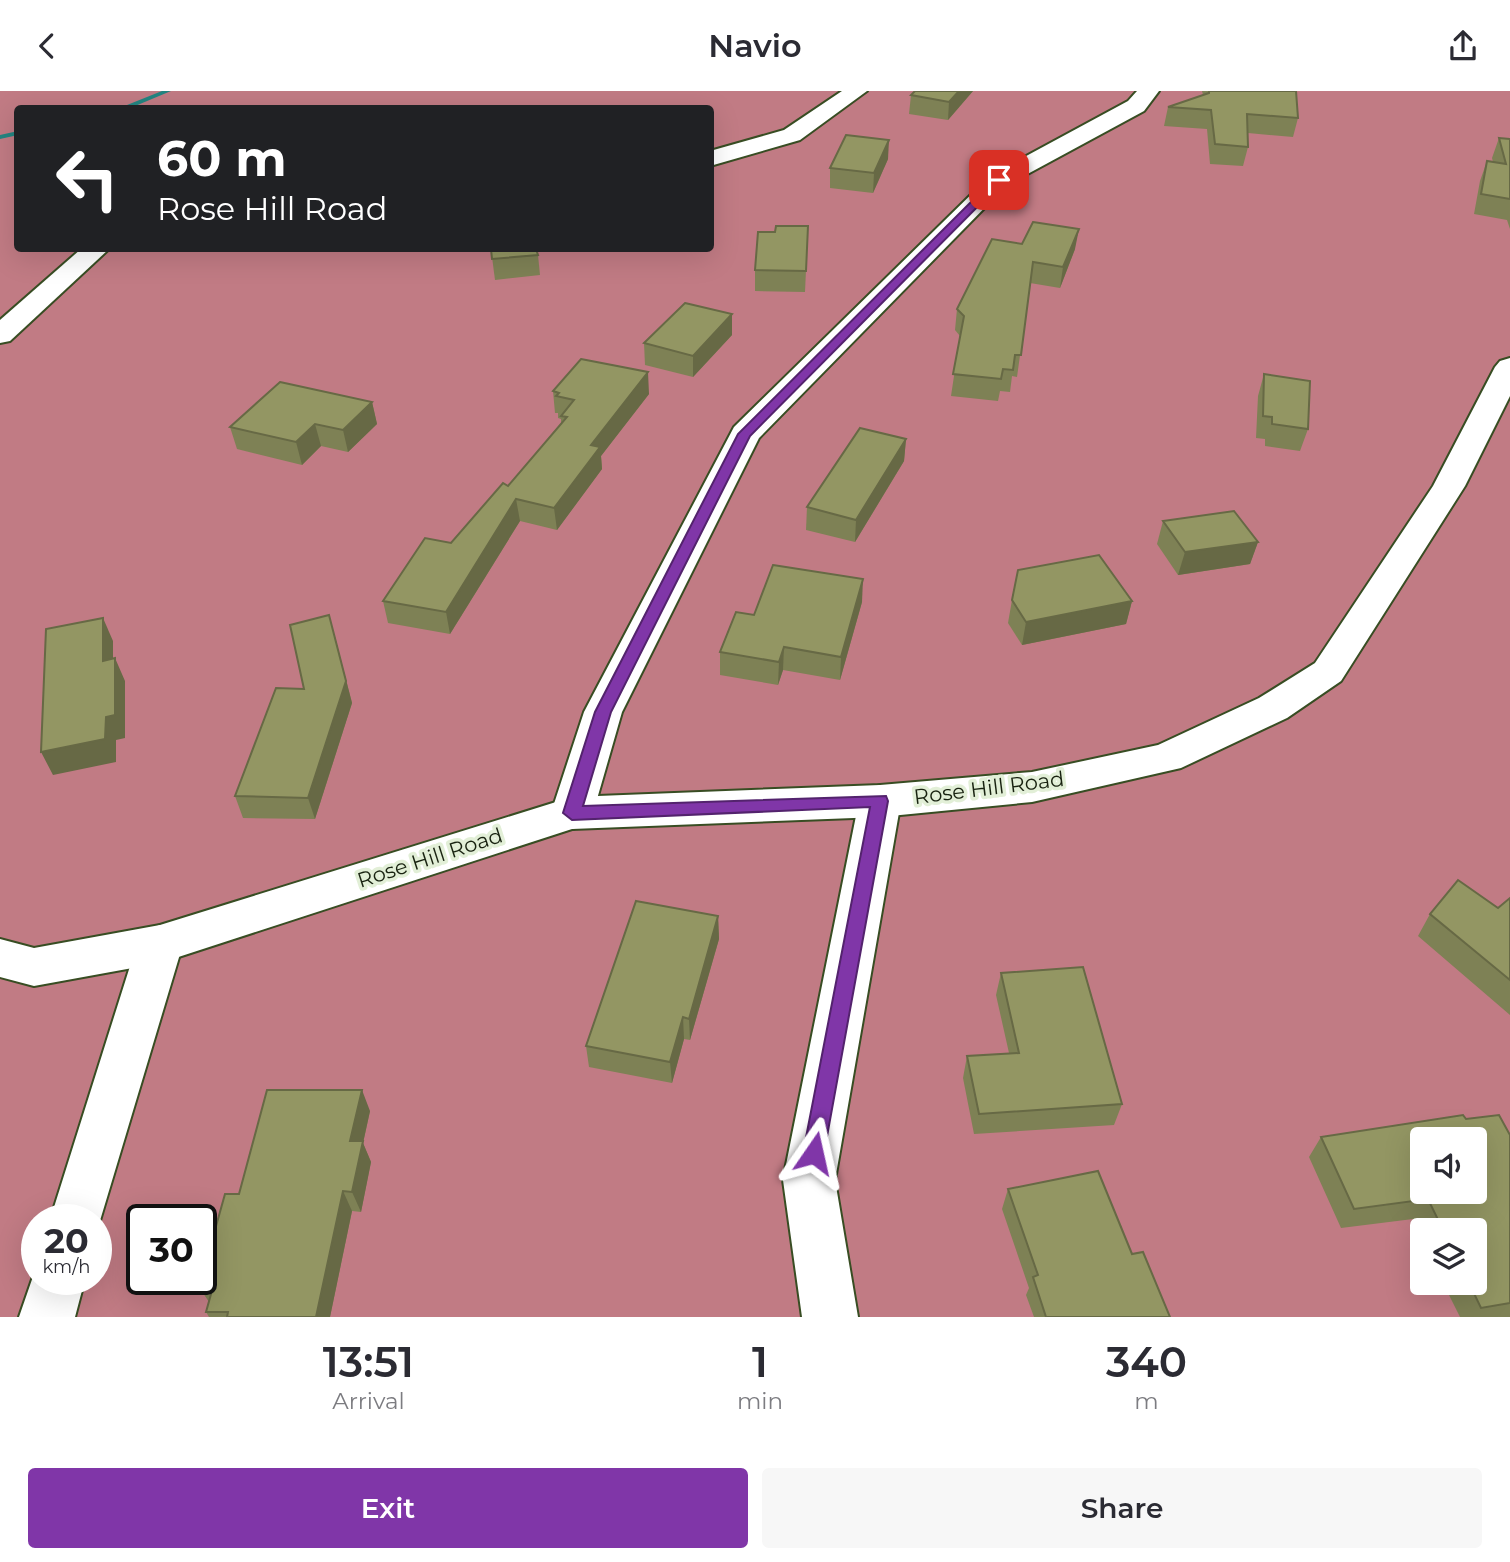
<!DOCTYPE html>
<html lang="en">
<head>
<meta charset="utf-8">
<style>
  body { margin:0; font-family:Montserrat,sans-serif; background:#f7f7f7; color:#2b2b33; height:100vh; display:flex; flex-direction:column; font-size:26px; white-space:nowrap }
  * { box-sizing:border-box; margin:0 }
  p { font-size:23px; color:#7c7c81 }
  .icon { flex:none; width:38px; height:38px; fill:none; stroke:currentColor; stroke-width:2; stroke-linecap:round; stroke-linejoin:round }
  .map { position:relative; height:1226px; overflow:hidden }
  .drawer { display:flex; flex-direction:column; background:#fff; flex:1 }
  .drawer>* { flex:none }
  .banner { position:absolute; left:14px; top:14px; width:700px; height:147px; border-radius:7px; box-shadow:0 7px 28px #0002; background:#202124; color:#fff; overflow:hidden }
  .fabs { position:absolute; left:1410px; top:1036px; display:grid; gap:14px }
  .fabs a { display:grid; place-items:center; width:77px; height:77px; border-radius:7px; background:#fff; box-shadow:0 7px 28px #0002; font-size:35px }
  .speed { position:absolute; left:21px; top:1113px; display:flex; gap:14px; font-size:35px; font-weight:700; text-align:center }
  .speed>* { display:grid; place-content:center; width:91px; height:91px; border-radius:50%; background:#fff; box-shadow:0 7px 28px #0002; line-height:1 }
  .speed small { font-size:18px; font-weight:400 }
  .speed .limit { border:4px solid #111; border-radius:10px; background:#fff; color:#111 }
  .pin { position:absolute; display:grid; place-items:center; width:60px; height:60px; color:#fff; margin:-30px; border-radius:14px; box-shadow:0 4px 10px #0006 }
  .me { position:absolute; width:77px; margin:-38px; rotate:11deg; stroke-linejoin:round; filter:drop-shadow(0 0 5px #0008) }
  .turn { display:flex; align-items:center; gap:24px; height:147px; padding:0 28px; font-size:32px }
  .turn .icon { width:91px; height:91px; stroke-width:2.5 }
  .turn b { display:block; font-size:49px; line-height:60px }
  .eta { display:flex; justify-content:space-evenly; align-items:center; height:119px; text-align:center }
  .eta b { font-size:42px; font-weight:600; line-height:49px }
  .button { display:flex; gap:14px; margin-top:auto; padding:14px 28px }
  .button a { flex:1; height:80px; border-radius:7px; background:#8036a8; color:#fff; font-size:28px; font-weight:600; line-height:80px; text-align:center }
  .button a+a { background:#f7f7f7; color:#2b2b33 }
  header { display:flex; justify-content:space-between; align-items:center; height:91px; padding:0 28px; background:#fff; font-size:32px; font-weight:600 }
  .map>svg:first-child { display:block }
</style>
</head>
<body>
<header><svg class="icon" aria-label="back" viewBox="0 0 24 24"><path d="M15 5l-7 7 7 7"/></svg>Navio<svg class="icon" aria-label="share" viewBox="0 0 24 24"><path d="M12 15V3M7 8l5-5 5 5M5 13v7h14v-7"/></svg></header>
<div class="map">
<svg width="1510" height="1226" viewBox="0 0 1510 1226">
  <rect width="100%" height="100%" fill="#b9d3a4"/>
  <path fill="#c17b84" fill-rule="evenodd" d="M0 0H1510V1226H0ZM18 18H710V158H18ZM1423 1048H1475V1101H1423ZM37 1129H96V1188H37ZM142 1129H201V1188H142ZM1423 1139H1475V1192H1423Z"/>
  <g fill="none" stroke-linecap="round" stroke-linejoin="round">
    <g fill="#238581" fill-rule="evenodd">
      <polygon points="162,0 171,0 128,18 117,18"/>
      <polygon points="18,40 18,44 0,48 0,44"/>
    </g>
    <defs>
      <g id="minor">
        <polygon points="842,0 867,0 800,49 710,75 710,60 784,39"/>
        <polygon points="1137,0 1159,0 1144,20 1007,94 759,347 622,621 593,722 587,733 572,738 557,733 551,722 584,621 734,336 991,84 1128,10"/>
        <polygon points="81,158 109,158 10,250 0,252 0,229"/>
        <polygon points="880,694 895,699 901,710 835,1089 858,1226 802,1226 783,1089 859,710 865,699"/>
        <polygon points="160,834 176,840 183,853 96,1143 96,1129 50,1129 137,853 144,840"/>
        <polygon points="37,1174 37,1188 85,1188 75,1226 19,1226"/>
      </g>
      <polygon id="tertiary" points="1510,267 1510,305 1465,395 1341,590 1287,627 1181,677 1032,711 880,726 572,738 160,872 34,895 0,886 0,848 34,857 160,834 572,706 880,694 1032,681 1158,654 1259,607 1315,572 1433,395 1495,276 1500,270"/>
    </defs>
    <use href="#minor" stroke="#384d23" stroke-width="4"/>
    <use href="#tertiary" stroke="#384d23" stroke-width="4"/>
    <use href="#minor" fill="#fff" fill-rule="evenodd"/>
    <use href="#tertiary" fill="#fff" fill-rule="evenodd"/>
  </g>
  <g fill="#7e8155">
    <polygon points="915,0 973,0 948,29 909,23 911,4"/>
    <polygon points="1202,0 1296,0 1298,27 1293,46 1248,42 1248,56 1243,75 1210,73 1207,38 1164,35 1168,16 1203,4"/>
    <polygon points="1499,47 1510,48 1510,138 1507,129 1474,123 1480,90 1487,70 1493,71 1492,67"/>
    <polygon points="888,68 873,102 830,97 830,77"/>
    <polygon points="808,135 805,201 755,200 755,179 775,141"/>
    <polygon points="1022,153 1075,158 1060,197 1030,192 1017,286 1012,285 1010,301 1000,300 998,310 951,305 960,245 955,239 957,218"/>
    <polygon points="491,158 538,164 540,184 495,189"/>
    <polygon points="732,244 693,286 645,274 644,252"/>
    <polygon points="1264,283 1308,338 1300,360 1265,355 1265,348 1256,347 1258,305"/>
    <polygon points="553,300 649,303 601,365 602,378 557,439 520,430 450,543 388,532 383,510 451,452 508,395 561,332 561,328 558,327 558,322 555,322"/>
    <polygon points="372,311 377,333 348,361 321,355 302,374 237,358 230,336"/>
    <polygon points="906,348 904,370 855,451 806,439 807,416"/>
    <polygon points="1163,430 1258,451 1250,473 1178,484 1157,453"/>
    <polygon points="1012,509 1132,510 1126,533 1022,554 1008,532"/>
    <polygon points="862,511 840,589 783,579 778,594 720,584 720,561 754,524"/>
    <polygon points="335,546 352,612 315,728 243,727 235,705 304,598"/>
    <polygon points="1510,807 1510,924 1418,845 1430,823 1498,817"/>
    <polygon points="718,825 719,848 690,949 684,948 672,992 589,976 586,955"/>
    <polygon points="1001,882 1122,1013 1114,1034 974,1043 963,987 967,965 1009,962 996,904"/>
    <polygon points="370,1020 363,1052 371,1071 361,1121 352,1120 330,1226 209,1226 206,1221 209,1211 199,1196 239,1103"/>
    <polygon points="1466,1028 1510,1044 1510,1226 1460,1226 1443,1192 1475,1192 1475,1139 1423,1139 1423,1149 1413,1128 1341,1137 1309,1066 1321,1046"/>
    <polygon points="1008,1098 1132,1163 1170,1226 1034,1226 1026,1204 1029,1197 1002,1118"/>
  </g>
  <g fill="#676945">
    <polygon points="959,0 973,0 948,29 949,11"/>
    <polygon points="889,49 888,68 873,102 874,82"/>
    <polygon points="1079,138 1075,158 1060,197 1063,176"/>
    <polygon points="732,223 732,244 693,286 693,265"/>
    <polygon points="648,281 649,303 601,365 602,378 557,439 554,417 591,354"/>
    <polygon points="372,311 377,333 348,361 343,339"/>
    <polygon points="315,333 321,355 302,374 296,351"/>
    <polygon points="906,348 904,370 855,451 856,429"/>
    <polygon points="516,408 520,430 450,543 446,521"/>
    <polygon points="1258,451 1250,473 1178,484 1185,461"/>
    <polygon points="863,488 862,511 840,589 841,566"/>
    <polygon points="1132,510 1126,533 1022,554 1026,531"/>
    <polygon points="103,527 113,550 113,593 103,570"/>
    <polygon points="335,546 352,612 315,728 308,707"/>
    <polygon points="784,556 783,579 778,594 779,571"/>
    <polygon points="115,567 125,590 125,647 116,649 116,671 53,684 41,661 106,626"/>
    <polygon points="718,825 719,848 690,949 689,928"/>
    <polygon points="683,926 684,948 672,992 670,971"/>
    <polygon points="362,999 370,1020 363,1052 371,1071 361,1121 352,1101 350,1050"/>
    <polygon points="343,1100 352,1120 330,1226 316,1226"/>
  </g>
  <g fill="#939663" stroke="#676945" stroke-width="2" fill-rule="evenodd">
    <polygon points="915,0 959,0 949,11 911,4"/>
    <polygon points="1209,0 1296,0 1298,27 1247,23 1248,56 1215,53 1211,19 1168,16 1209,2"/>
    <polygon points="846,44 889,49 874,82 830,77"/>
    <polygon points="1499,47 1510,48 1510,108 1481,103 1487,70 1506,73"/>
    <polygon points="1033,131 1079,138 1063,176 1033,171 1021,264 1015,264 1013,279 1003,278 1001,288 953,283 964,225 957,218 992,148 1022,153"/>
    <polygon points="776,135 808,135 806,180 755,179 758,141 775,141"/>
    <polygon points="491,158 536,158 538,164 492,168"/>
    <polygon points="685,212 732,223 693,265 644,252"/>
    <polygon points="581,268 648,281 591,354 600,356 554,417 516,408 446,521 383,510 425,447 451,452 503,392 508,395 567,326 561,325 574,309 556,305 559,302 553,300"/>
    <polygon points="1264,283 1310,290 1308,338 1272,333 1272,326 1263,325"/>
    <polygon points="280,291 372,311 343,339 315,333 296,351 230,336"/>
    <polygon points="860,337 906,348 856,429 807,416"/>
    <polygon points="1234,420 1258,451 1185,461 1163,430"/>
    <polygon points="1099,464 1132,510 1026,531 1012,509 1018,479"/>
    <polygon points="773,474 863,488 841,566 784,556 779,571 720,561 736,521 754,524"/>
    <polygon points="329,524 346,590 308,707 235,705 276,597 304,598 290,534"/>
    <polygon points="103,527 103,570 115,567 115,624 106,626 105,648 41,661 46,538"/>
    <polygon points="1458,789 1498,817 1510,807 1510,889 1430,823"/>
    <polygon points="636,810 718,825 689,928 683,926 670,971 586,955"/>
    <polygon points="1083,876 1122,1013 979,1023 967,965 1019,962 1001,882"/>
    <polygon points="267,999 362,999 350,1050 363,1050 352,1101 343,1100 316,1226 227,1226 228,1221 206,1221 213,1196 199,1196 225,1103 239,1103"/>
    <path d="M1463 1024 1466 1028 1499 1024 1510 1044V1212L1481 1217 1469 1192H1475V1139H1443L1428 1108 1354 1118 1321 1046ZM1423 1048H1475V1101H1423Z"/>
    <polygon points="1098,1080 1132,1163 1143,1161 1170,1226 1046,1226 1033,1186 1038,1184 1008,1098"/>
  </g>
  <polygon fill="#8036a8" stroke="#53236d" stroke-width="2" points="995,87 1004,89 750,345 611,621 583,715 886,705 888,710 824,1062 821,1069 814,1072 806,1069 803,1062 870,716 572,729 563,722 595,621 738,343"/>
  <g text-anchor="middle" stroke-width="7" stroke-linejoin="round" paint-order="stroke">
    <g font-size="21" fill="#182210" stroke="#e2efd7">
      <text transform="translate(989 697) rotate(-7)" y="7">Rose Hill Road</text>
      <text transform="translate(430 767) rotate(-18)" y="7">Rose Hill Road</text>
    </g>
  </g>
</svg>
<div class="fabs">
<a><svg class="icon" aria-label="sound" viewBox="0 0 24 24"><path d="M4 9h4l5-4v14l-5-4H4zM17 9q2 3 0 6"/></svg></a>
<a><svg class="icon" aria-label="layers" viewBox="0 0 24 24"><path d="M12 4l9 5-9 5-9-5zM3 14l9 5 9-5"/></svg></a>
</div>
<div class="speed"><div>20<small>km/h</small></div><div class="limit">30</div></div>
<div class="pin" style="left:999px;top:89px;background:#d93025"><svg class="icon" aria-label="arrive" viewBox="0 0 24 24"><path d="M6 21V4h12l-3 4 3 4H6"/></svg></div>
<svg class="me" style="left:814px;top:1062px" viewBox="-20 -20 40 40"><path d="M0-17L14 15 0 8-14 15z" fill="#8036a8" stroke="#fff" stroke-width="4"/></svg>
<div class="banner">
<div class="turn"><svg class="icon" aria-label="left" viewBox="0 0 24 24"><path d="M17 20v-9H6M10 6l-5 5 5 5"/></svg><div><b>60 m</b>Rose Hill Road</div></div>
</div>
</div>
<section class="drawer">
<div class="eta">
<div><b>13:51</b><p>Arrival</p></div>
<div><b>1</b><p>min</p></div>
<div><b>340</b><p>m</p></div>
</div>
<div class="button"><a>Exit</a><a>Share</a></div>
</section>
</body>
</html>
